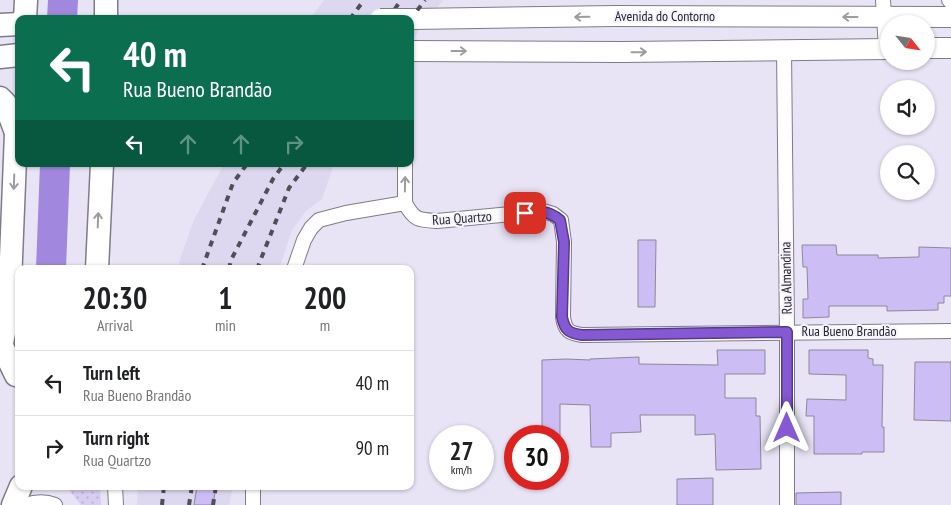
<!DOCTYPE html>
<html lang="en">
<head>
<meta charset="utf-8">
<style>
  body { margin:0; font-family:"PT Sans Narrow",sans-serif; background:#f2f2f2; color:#202124; height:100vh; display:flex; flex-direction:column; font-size:19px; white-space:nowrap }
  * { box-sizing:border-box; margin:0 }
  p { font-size:16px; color:#757577 }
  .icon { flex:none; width:28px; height:28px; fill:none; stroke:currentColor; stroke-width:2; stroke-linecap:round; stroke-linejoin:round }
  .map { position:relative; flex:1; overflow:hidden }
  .side { position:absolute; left:15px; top:265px; width:399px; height:225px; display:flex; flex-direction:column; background:#fff; border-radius:10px; box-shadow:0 1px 4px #0004 }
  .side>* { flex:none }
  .top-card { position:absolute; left:15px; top:15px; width:399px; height:152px; border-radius:10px; box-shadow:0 1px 4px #0004; background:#0b6e4f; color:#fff; overflow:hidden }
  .needle { width:32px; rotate:120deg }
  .buttons { position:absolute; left:880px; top:15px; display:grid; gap:10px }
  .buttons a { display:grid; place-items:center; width:55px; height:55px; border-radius:50%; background:#fff; box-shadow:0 1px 4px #0004; font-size:25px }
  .speed { position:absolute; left:429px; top:425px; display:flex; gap:10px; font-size:25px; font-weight:700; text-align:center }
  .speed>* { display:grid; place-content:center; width:65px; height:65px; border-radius:50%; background:#fff; box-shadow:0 1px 4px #0004; line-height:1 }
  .speed small { font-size:12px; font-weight:400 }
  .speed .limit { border:8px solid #d22; background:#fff; color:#111 }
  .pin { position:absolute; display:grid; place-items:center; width:42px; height:42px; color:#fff; margin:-21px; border-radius:10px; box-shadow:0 2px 8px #0006 }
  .me { position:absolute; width:55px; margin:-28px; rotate:0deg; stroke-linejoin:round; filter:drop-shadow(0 0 4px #0008) }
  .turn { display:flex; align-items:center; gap:18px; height:105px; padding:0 25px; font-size:22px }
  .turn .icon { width:65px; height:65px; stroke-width:2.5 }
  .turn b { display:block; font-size:35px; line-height:42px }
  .lanes { display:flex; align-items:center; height:48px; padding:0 25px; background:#0003; justify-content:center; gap:25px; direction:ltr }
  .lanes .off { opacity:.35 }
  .eta { display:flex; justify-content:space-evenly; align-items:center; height:85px; text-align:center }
  .eta b { font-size:30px; font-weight:600; line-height:35px }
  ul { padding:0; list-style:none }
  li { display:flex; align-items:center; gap:15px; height:65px; padding:0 25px; border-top:1px solid #e0e0e0 }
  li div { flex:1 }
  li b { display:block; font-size:19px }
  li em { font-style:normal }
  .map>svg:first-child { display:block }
</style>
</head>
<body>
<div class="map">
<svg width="951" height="505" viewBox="0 0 951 505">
  <defs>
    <pattern id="park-dots" width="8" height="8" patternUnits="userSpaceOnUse" patternTransform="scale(1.25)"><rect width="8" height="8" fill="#d7cef1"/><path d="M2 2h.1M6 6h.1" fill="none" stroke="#b8b1cf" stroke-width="1.8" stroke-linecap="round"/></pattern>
  </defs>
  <rect width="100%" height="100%" fill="#e8e4f6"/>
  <g fill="#ddd7ef">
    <polygon points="324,0 443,0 410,42 410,19 310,19"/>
    <polygon points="224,164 334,164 322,199 306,211 292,230 279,269 178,269 180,259 194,220"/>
    <polygon points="138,486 233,486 229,505 137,505"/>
  </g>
  <polygon fill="url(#park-dots)" points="66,486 100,486 101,505 81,505"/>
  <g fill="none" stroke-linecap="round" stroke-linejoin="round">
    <g stroke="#a187de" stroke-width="30">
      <polyline points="62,19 63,0"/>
      <polyline points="51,269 55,164"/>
    </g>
  </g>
  <g fill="#ccbef4" stroke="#8c8898">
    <polygon points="638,240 656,240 655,307 638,307"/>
    <polygon points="802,245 836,245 837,255 878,255 878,258 919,257 919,247 951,248 951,296 944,296 944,303 938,303 938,310 887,311 887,306 829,306 829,317 803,318 803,299 808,299 807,267 803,267"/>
    <polygon points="717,350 765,350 765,374 725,374 725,398 756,398 756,416 760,416 761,469 716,470 715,434 695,435 695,415 640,415 641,432 611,433 611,447 591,447 590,405 560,404 560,436 542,436 542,360 566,359 590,360 590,359 639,357 639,364 718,365"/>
    <polygon points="809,350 868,350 868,358 873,359 873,365 883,365 882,427 884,427 884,452 862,452 862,454 814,454 814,416 806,416 807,399 846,400 846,375 809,374"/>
    <polygon points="915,362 951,362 951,421 914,420"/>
    <polygon points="713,478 713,505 677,505 677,479"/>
    <polygon points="197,486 216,486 213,505 194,505"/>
    <polygon points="841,492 841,505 796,505 796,493"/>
  </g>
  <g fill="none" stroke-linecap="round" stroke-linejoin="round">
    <defs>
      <g id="minor">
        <polyline points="883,0 886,49"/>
        <polyline points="949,0 951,2"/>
        <polyline points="784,50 787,332 787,505"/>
        <path d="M405 203C414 220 418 220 437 221L543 211 553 214 561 220 564 242 563 317C565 331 569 333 582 335L951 331"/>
        <polyline points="405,203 405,164"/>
        <polyline points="294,269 304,240 311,228 319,220 346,213 405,203"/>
        <polyline points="115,486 116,505"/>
        <polyline points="253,486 253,505"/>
        <path d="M26 505C37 501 45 501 55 505"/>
      </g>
      <g id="secondary">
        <polyline points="412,19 615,16 951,17"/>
        <polyline points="926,48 951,48"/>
        <polyline points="410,51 622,52 889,49"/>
      </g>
      <g id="primary">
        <polyline points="25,19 26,0"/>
        <polyline points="106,19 106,0"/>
        <polyline points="0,25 19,24"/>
        <polyline points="0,57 19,55"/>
        <polyline points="0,98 5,103 15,130"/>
        <polyline points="97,269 102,164"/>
        <polyline points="1,344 16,375 19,376"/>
        <polyline points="0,353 9,308 16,133 19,110"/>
        <polyline points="13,505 21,486"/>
      </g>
    </defs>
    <use href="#minor" stroke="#7e7b8a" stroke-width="16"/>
    <use href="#secondary" stroke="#7e7b8a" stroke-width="22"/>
    <use href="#primary" stroke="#7e7b8a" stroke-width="25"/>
    <use href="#minor" stroke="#fff" stroke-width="14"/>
    <use href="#secondary" stroke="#fff" stroke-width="20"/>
    <use href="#primary" stroke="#fff" stroke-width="22"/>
    <g stroke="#504e57" stroke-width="4" stroke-dasharray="6 6" stroke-linecap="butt">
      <polyline points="350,19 364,0"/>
      <polyline points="388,19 401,0"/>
      <polyline points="410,20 425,0"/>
      <polyline points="202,269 233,183 247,164"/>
      <polyline points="229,269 231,260 273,179 284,164"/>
      <polyline points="257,269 289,188 307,164"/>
      <polyline points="162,505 164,486"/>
      <polyline points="189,505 192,486"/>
      <polyline points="213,505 216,486"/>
    </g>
    <defs>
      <polyline id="secondary-bridge" points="380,19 412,19"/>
    </defs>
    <use href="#secondary-bridge" stroke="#7e7b8a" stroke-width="22" stroke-linecap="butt"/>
    <use href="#secondary-bridge" stroke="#fff" stroke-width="20"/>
  </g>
  <defs><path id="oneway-shaft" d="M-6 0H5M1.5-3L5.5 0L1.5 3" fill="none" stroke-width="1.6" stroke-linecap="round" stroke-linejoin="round" transform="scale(1.25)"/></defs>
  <g stroke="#9d9da0">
    <use href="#oneway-shaft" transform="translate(582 17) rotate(179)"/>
    <use href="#oneway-shaft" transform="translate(850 17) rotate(-180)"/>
    <use href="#oneway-shaft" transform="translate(459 51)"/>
    <use href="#oneway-shaft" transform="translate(639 52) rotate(-1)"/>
    <use href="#oneway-shaft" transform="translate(14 182) rotate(92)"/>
    <use href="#oneway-shaft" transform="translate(405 184) rotate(-89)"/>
    <use href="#oneway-shaft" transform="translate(98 220) rotate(-88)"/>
  </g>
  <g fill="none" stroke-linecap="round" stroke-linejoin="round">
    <defs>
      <path id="route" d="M525 213C540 211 547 210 560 220L564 242 562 317C565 331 569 333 582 335L787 332V428"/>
    </defs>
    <use href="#route" stroke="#563a89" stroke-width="12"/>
    <use href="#route" stroke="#8559d3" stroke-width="9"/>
  </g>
  <g text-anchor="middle" stroke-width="4" stroke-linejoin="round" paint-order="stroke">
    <g font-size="14" fill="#26252b" stroke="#f5f3fd">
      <text x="665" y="21">Avenida do Contorno</text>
      <text transform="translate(462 218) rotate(-4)" y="5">Rua Quartzo</text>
      <text transform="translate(786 278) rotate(-91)" y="5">Rua Almandina</text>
      <text x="849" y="336">Rua Bueno Brandão</text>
    </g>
  </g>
</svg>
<div class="buttons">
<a><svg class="needle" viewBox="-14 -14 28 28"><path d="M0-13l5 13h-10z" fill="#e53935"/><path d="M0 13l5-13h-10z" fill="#757577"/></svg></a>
<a><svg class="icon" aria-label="sound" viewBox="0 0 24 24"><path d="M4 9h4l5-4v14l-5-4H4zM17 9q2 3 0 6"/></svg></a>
<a><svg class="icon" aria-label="search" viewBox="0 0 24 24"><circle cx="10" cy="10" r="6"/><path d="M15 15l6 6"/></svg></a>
</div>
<div class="speed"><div>27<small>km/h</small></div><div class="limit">30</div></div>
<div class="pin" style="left:525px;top:213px;background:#d93025"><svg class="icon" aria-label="arrive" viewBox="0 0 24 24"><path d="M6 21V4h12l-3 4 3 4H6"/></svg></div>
<svg class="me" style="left:787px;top:428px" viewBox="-20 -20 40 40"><path d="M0-17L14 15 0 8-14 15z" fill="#8559d3" stroke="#fff" stroke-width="4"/></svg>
<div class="top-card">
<div class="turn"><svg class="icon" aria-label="left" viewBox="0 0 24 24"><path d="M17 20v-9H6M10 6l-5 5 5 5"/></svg><div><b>40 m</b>Rua Bueno Brandão</div></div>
<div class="lanes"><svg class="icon" aria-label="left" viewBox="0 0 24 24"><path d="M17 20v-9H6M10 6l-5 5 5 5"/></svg><svg class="icon off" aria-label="ahead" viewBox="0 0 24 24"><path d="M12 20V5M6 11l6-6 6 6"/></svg><svg class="icon off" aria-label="ahead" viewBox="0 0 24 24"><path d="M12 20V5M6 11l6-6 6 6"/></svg><svg class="icon off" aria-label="right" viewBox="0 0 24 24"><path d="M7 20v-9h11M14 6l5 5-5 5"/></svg></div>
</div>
<section class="side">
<div class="eta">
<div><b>20:30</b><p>Arrival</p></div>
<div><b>1</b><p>min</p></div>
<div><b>200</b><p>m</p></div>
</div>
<ul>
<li><svg class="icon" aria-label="left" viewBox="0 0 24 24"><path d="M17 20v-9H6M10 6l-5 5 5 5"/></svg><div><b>Turn left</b><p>Rua Bueno Brandão</p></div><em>40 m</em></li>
<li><svg class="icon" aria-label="right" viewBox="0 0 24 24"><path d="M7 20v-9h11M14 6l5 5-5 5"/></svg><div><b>Turn right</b><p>Rua Quartzo</p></div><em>90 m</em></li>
</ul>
</section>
</div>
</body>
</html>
